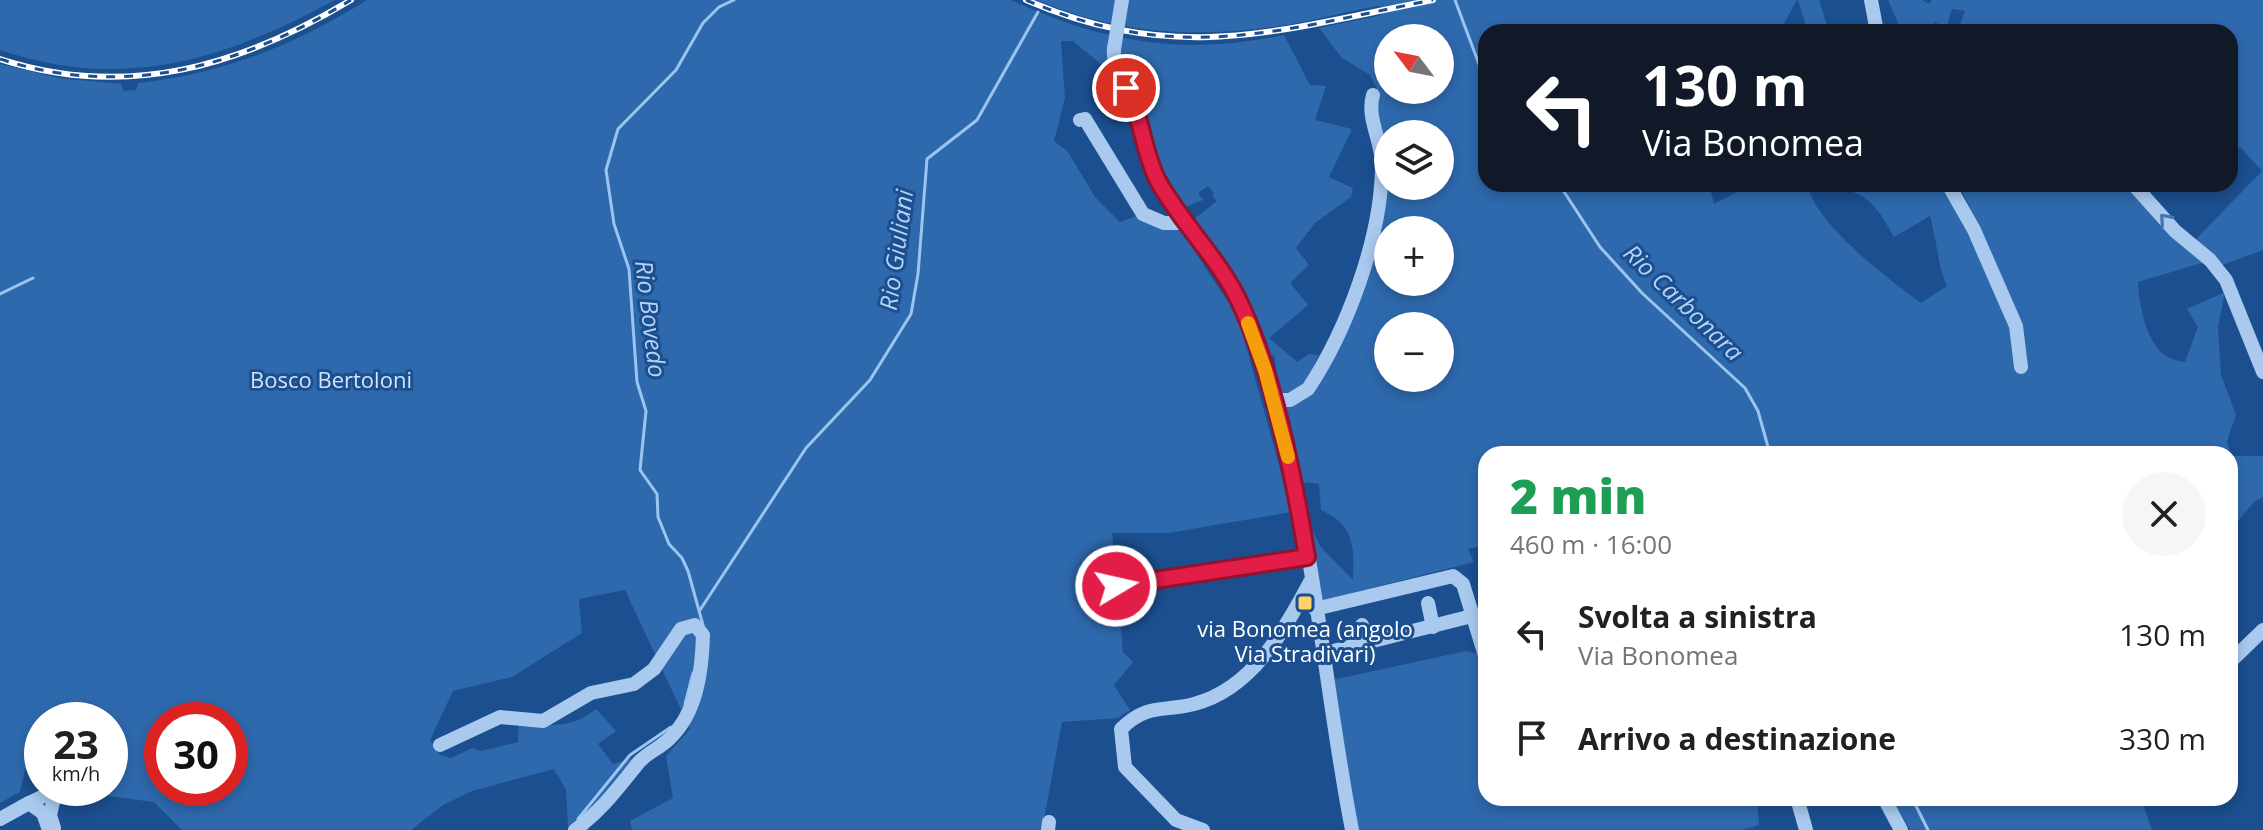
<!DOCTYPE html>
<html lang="it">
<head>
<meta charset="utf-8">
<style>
  body { margin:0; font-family:"Open Sans",sans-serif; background:#f6f6f6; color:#202124; height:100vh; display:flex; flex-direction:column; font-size:30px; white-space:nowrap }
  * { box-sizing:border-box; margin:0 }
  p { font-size:26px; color:#757577 }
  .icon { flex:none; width:44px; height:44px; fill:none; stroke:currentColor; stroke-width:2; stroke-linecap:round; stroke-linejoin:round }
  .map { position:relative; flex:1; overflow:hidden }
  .panel { position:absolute; left:1478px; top:446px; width:760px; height:360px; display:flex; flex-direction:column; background:#fff; border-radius:24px; box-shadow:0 4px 12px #0003 }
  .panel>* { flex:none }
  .guide { position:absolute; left:1478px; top:24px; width:760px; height:168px; border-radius:24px; box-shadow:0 4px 12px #0003; background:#111827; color:#fff; overflow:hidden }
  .needle { width:52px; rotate:302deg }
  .controls { position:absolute; left:1374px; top:24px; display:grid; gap:16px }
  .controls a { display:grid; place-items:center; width:80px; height:80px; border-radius:50%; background:#fff; box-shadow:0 4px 12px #0003; font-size:40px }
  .speed { position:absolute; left:24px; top:702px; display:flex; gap:16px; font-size:40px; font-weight:700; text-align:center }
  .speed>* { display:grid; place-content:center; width:104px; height:104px; border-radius:50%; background:#fff; box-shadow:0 4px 12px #0003; line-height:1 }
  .speed small { font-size:20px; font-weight:400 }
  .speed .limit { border:12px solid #d22; background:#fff; color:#111 }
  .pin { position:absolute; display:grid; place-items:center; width:68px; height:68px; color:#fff; margin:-34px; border:4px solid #fff; border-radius:50%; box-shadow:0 2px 8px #0007 }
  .me { position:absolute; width:88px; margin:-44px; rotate:81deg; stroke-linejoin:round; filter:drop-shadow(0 0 6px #0008) }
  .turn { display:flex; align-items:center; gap:28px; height:168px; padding:0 32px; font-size:36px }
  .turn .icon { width:104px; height:104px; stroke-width:2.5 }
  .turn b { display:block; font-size:56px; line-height:68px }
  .round { display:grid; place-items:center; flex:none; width:84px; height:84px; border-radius:42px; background:#f6f6f6 }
  .head { display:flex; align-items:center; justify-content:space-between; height:136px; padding:0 32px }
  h1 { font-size:48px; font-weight:800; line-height:60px; color:#1e9e55 }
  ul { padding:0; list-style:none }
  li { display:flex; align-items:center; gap:24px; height:104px; padding:0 32px }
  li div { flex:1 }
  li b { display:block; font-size:30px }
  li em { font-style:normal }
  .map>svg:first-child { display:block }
</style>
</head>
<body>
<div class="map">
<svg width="2263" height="830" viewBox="0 0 2263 830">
  <rect width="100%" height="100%" fill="#1b4f8f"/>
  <g fill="#2e69ad" fill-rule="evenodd">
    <path d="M0 0H335C225 60 123 92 0 50Z"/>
    <path d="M367 0H1011C1104 43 1183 56 1284 35L1310 85 1326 86 1315 120 1352 129 1329 177 1353 188 1351 197 1315 223 1296 248 1309 265 1290 283 1308 305 1269 338 1297 362 1309 354 1319 355C1309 375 1305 392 1280 394L1274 355 1265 356 1247 300 1193 220 1217 201 1212 195 1214 193 1208 186 1198 193 1203 200 1185 207 1153 153 1120 58 1114 75 1073 41H1061L1065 98 1054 141 1068 152 1095 197 1120 222 1139 215 1180 229 1238 317 1292 512 1168 533H1112L1123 652 1133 662 1114 685 1130 710 1118 718 1062 722 1042 830H632L630 821 673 798 666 756 690 729 625 590 579 599 582 633 512 677 453 691 430 740 440 755 451 758 472 748 481 751 518 742 519 722C548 726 572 729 596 709L616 731 598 744 613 764 638 757 599 802 568 826 566 790 554 769 472 791 443 805 411 830H182L154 802 101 795 99 788H110V720H42V744L29 754 20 792 0 803V64L58 78 121 84 124 91 136 90 138 83C225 73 293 46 367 0ZM162 720H230V788H162Z"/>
    <path d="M1037 0H1797L1782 27 1775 32H1486V184H1709L1714 204 1753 184H1807C1815 224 1888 279 1921 303L1947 286C1937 264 1937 240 1930 216L1894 237C1880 211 1869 193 1838 188V184H1941L1974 246 2026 366 1991 251 1960 187 2124 184 2164 229 2205 262 2138 282C2139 304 2146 343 2166 356 2170 359 2179 361 2185 362L2198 327 2187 309 2225 292 2218 327 2221 375 2236 415 2227 441 2231 456H2263V497L2255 501 2230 530V454H1486V545L1468 549 1474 562 1320 601 1305 514 1320 546 1353 580C1354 546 1355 526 1321 510L1319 484 1306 482 1300 487 1279 406 1304 400 1362 289 1381 234 1388 167V186H1440V134H1388V159L1376 108 1377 89 1370 75 1341 57 1319 28 1382 15 1380 6C1356 9 1332 16 1308 21 1214 39 1127 38 1037 0ZM1388 38H1440V90H1388ZM1388 230H1440V282H1388ZM1388 326H1440V378H1388Z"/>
    <polygon points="1798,0 1819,0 1829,32 1808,32"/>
    <polygon points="1888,0 1922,0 1929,4 1932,0 2263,0 2263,250 2222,265 2195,240 2262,171 2240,147 2230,157 2230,32 1957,32 1965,11 1952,9 1946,29 1935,22 1929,32 1902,32"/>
    <polygon points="1466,651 1478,654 1486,674 1486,798 1757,798 1759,825 1743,830 1356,830 1332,680"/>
    <polygon points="1892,798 2141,798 2152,830 1910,830"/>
  </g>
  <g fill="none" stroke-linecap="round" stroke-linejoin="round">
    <g stroke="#9cc4f0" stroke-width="3">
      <polyline points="1455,0 1486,83"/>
      <polyline points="1559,184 1600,247 1642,293 1745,388 1758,411 1770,454"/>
      <polyline points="0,294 33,278"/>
      <polyline points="700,610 806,448 870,380 911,314 918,274 927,159 977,120 1038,12"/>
      <polyline points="703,625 688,571 682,558 669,544 658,517 657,494 640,470 646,411 637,382 629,269 614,224 606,170 618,129 676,70 703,23 719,7 734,0"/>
      <polyline points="685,704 693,673"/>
      <polyline points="1912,798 1928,830"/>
      <polyline points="578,819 630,755 671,727"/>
    </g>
    <g stroke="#a9c9ee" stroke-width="14">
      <polyline points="1871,0 1877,32"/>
      <path d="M1114 49C1112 70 1125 80 1132 99 1142 125 1144 154 1158 179 1183 228 1224 265 1245 316 1311 476 1319 661 1352 830"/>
      <polyline points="1080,120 1085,119 1143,214 1164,223 1184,223"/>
      <polyline points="1948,184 1974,230 2016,326 2021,367"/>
      <polyline points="2133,184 2175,231 2210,260 2226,280 2263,372"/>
      <path d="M1272 400H1290L1308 389C1347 330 1381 239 1382 167 1383 142 1366 119 1373 95"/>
      <polyline points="1116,586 1307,557"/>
      <polyline points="1428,603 1433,627"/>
      <polyline points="1315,609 1453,576 1463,584 1486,659"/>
      <polyline points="1362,625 1365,644"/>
      <polyline points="1321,654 1472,616"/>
      <polyline points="2230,662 2263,630"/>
      <path d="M440 745 500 717 543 721 591 693 634 684 654 669 681 629 695 625 703 635C702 671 697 713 669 739 660 748 647 753 639 762 618 788 602 810 575 830"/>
      <polyline points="1797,798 1806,830"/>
      <polyline points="1884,798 1901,830"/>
      <polyline points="29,803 50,793 55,794 50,815 54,828"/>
      <polyline points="0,819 29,803 43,813 49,830"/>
      <polyline points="1048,830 1049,822"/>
      <path d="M1203 830 1176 820 1125 767 1121 729C1147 703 1163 712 1194 704 1252 689 1284 631 1310 582"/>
    </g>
    <defs>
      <g id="rail">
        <path d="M1026 0C1179 66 1279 30 1433 0"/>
        <path d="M0 59C127 100 241 66 351 0"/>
      </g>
    </defs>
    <use href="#rail" stroke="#fff" stroke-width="6"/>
    <use href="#rail" stroke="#1b4f8f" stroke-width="3" stroke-dasharray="9" stroke-linecap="butt"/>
    <polyline stroke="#a9c9ee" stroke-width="14" points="1114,49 1122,0"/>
  </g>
  <defs><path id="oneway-chevron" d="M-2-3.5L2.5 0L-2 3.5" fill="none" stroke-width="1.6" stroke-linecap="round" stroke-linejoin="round" transform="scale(2)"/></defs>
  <use stroke="#4674ac" href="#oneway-chevron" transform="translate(2165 219) rotate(-131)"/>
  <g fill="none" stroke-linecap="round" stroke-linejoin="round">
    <defs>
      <path id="route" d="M1116 586 1307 557C1294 478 1273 369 1237 297 1216 256 1181 222 1158 181 1143 152 1142 116 1126 88"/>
    </defs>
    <use href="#route" stroke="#92132f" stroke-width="20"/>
    <use href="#route" stroke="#e11d48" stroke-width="14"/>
    <polyline stroke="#f59e0b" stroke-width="14" points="1248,323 1265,370 1288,457"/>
  </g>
  <rect fill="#ffd166" stroke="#1b4f8f" stroke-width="3" x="1297" y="595" width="16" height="16" rx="4"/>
  <g text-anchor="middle" stroke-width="6" stroke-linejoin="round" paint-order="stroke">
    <g font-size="22" fill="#cfe3fa" stroke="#1b4f8f">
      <text x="331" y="388">Bosco Bertoloni</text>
    </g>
    <g font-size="22" fill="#fff" stroke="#1b4f8f">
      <text x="1305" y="637">via Bonomea (angolo<tspan x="1305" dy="25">Via Stradivari)</tspan></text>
    </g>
    <g font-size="24" font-style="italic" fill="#b5d3f5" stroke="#1b4f8f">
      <text transform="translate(897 250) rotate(-82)" y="8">Rio Giuliani</text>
      <text transform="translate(1683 303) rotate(44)" y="8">Rio Carbonara</text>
      <text transform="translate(650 319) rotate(83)" y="8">Rio Bovedo</text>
    </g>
  </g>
</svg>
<div class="controls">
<a><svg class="needle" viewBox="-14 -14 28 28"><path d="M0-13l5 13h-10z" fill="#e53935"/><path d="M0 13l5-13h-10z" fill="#757577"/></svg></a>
<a><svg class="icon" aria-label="layers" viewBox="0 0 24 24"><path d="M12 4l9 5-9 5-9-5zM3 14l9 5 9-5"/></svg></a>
<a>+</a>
<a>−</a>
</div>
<div class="speed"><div>23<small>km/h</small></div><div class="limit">30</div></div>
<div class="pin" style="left:1126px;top:88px;background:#d93025"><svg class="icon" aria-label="arrive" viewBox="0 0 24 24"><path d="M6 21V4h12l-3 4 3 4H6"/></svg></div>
<svg class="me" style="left:1116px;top:586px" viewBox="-20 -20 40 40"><circle r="17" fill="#e11d48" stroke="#fff" stroke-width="3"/><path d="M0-11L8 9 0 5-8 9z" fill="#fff"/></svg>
<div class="guide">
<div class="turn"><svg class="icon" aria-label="left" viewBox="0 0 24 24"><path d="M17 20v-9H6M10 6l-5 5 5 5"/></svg><div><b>130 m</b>Via Bonomea</div></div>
</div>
<section class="panel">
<div class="head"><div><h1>2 min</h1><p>460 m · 16:00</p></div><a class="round"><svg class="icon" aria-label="close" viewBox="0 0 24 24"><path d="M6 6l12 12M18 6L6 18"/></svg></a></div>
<ul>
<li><svg class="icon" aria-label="left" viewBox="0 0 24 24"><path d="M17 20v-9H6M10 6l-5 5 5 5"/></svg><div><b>Svolta a sinistra</b><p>Via Bonomea</p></div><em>130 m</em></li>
<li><svg class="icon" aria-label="arrive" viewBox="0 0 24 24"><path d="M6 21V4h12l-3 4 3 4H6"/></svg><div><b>Arrivo a destinazione</b></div><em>330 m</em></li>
</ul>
</section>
</div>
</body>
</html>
